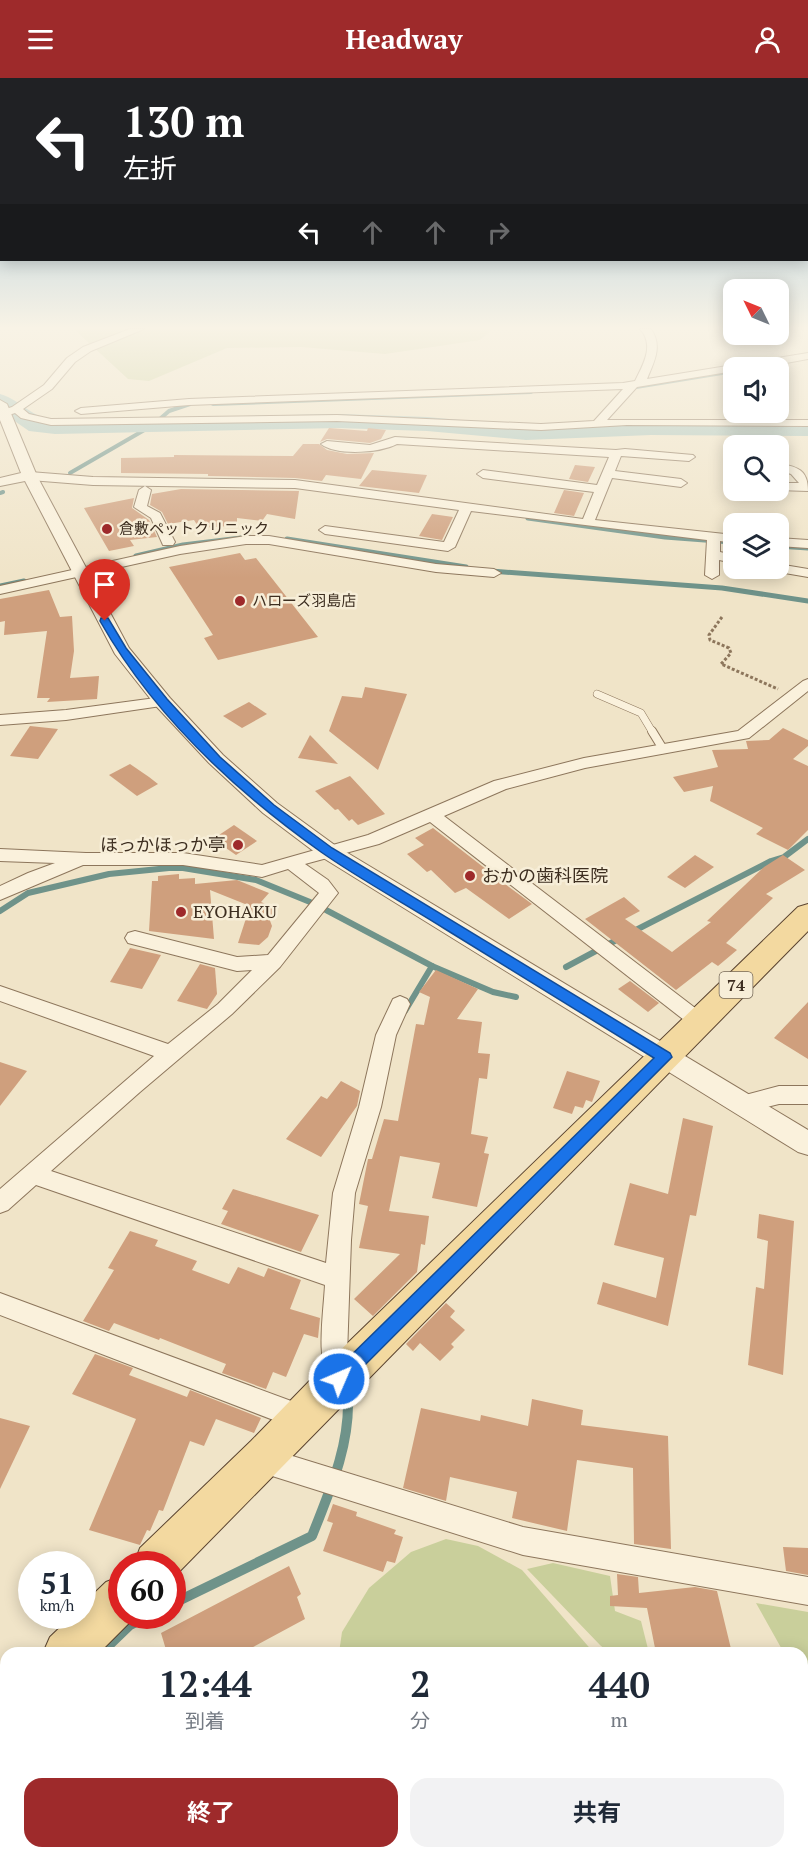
<!DOCTYPE html>
<html lang="ja">
<head>
<meta charset="utf-8">
<style>
  body { margin:0; font-family:"PT Serif","Noto Sans JP",serif; background:#f2f2f3; color:#1f2937; height:100vh; display:flex; flex-direction:column; font-size:22px; white-space:nowrap }
  * { box-sizing:border-box; margin:0 }
  p { font-size:20px; color:#747a83 }
  .icon { flex:none; width:33px; height:33px; fill:none; stroke:currentColor; stroke-width:2; stroke-linecap:round; stroke-linejoin:round }
  .map { position:relative; flex:1; overflow:hidden }
  .details { position:absolute; left:0px; top:1569px; width:808px; height:212px; display:flex; flex-direction:column; background:#fff; border-radius:18px 18px 0 0; box-shadow:0 3px 15px #0003 }
  .details>* { flex:none }
  .banner { position:absolute; left:0px; top:0px; width:808px; height:183px; box-shadow:0 3px 15px #0003; background:#202124; color:#fff; overflow:hidden }
  .needle { width:39px; rotate:313deg }
  .tools { position:absolute; left:723px; top:201px; display:grid; gap:12px }
  .tools a { display:grid; place-items:center; width:66px; height:66px; border-radius:12px; background:#fff; box-shadow:0 3px 15px #0003; font-size:30px }
  .speed { position:absolute; left:18px; top:1473px; display:flex; gap:12px; font-size:30px; font-weight:700; text-align:center }
  .speed>* { display:grid; place-content:center; width:78px; height:78px; border-radius:50%; background:#fff; box-shadow:0 3px 15px #0003; line-height:1 }
  .speed small { font-size:15px; font-weight:400 }
  .speed .limit { border:9px solid #d22; background:#fff; color:#111 }
  .pin { position:absolute; display:grid; place-items:center; width:51px; height:51px; color:#fff; margin:-62px -26px; border-radius:50% 50% 50% 0; rotate:-45deg; box-shadow:0 0 6px #0007 }
  .pin .icon { rotate:45deg }
  .me { position:absolute; width:66px; margin:-33px; rotate:45deg; stroke-linejoin:round; filter:drop-shadow(0 0 4px #0008) }
  .turn { display:flex; align-items:center; gap:21px; height:126px; padding:0 24px; font-size:27px }
  .turn .icon { width:78px; height:78px; stroke-width:2.5 }
  .turn b { display:block; font-size:42px; line-height:51px }
  .lanes { display:flex; align-items:center; height:57px; padding:0 24px; background:#0003; justify-content:center; gap:30px; direction:ltr }
  .lanes .off { opacity:.35 }
  .eta { display:flex; justify-content:space-evenly; align-items:center; height:102px; text-align:center }
  .eta b { font-size:36px; font-weight:700; line-height:42px }
  .cta { display:flex; gap:12px; margin-top:auto; padding:12px 24px }
  .cta a { flex:1; height:69px; border-radius:18px; background:#9e2a2b; color:#fff; font-size:24px; font-weight:700; line-height:69px; text-align:center }
  .cta a+a { background:#f2f2f3; color:#1f2937 }
  header { display:flex; justify-content:space-between; align-items:center; height:78px; padding:0 24px; background:#9e2a2b; color:#fff; font-size:27px; font-weight:700 }
  .map>svg:first-child { display:block }
</style>
</head>
<body>
<header><svg class="icon" aria-label="menu" viewBox="0 0 24 24"><path d="M4 6h16M4 12h16M4 18h16"/></svg>Headway<svg class="icon" aria-label="person" viewBox="0 0 24 24"><circle cx="12" cy="8" r="4"/><path d="M4 21q1-7 8-7t8 7"/></svg></header>
<div class="map">
<svg width="808" height="1780" viewBox="0 0 808 1780">
  <rect width="100%" height="100%" fill="#f0e4c8"/>
  <g fill="#c9cf9b">
    <polygon points="70,251 493,251 480,262 385,276 301,269 227,270 149,303 128,301 75,252"/>
    <polygon points="446,1461 478,1468 522,1492 594,1575 339,1575 342,1554 369,1510 411,1474"/>
    <polygon points="553,1485 610,1498 615,1533 641,1543 649,1575 609,1575 600,1567 527,1491"/>
    <polygon points="756,1525 808,1534 808,1780 719,1780 716,1775 802,1774 802,1575 784,1575"/>
    <polygon points="467,1774 469,1780 328,1780 328,1775"/>
  </g>
  <g fill="none" stroke-linecap="round" stroke-linejoin="round">
    <g stroke="#6f938a" stroke-width="4">
      <polyline points="630,310 734,293"/>
      <polyline points="213,326 531,314"/>
      <polyline points="70,395 153,347 169,333 190,326"/>
      <polyline points="0,415 3,414"/>
    </g>
    <g stroke="#6f938a" stroke-width="5">
      <polyline points="528,440 665,459 731,464"/>
      <polyline points="287,461 466,489"/>
      <polyline points="778,468 808,470"/>
      <polyline points="136,478 183,467 249,459"/>
      <polyline points="491,493 722,510 808,523"/>
      <polyline points="0,508 24,503"/>
    </g>
    <g stroke="#6f938a" stroke-width="6">
      <polyline points="326,832 432,888 405,933"/>
      <polyline points="0,833 28,815 109,796 169,790 183,790 256,802 310,824"/>
      <polyline points="632,854 771,783 784,779 808,761"/>
      <polyline points="432,888 493,914 516,919"/>
      <polyline points="566,889 622,859"/>
    </g>
    <g stroke="#6f938a" stroke-width="10">
      <path d="M172 1526 312 1458C329 1414 349 1371 348 1323"/>
      <polyline points="101,1575 130,1547 149,1538"/>
    </g>
    <path fill="#a9c4bc" fill-rule="evenodd" d="M0 316C21 322 33 341 55 342L338 336 427 339 526 348 651 343 808 344V358L651 357 526 362 427 353 338 350 55 356 29 353 0 333Z"/>
  </g>
  <g fill="#cf9f7d">
    <polygon points="329,350 367,353 368,350 386,352 381,361 370,365 327,361 320,364"/>
    <polygon points="303,366 319,366 327,372 347,376 374,375 361,401 326,397 322,403 295,400 208,398 208,396 121,395 121,380 174,379 174,377 293,378"/>
    <polygon points="575,387 595,389 588,404 569,401"/>
    <polygon points="372,392 427,397 419,415 359,408"/>
    <polygon points="181,411 299,413 295,441 267,436 262,443 237,440 237,447 230,448 199,450 194,442 168,446 162,434 150,427 152,416"/>
    <polygon points="564,412 584,415 574,438 554,435"/>
    <polygon points="134,420 132,430 149,442 157,459 130,462 134,468 109,473 84,430"/>
    <polygon points="432,436 453,439 442,462 419,458"/>
    <polygon points="240,475 245,482 256,480 318,559 218,582 204,560 213,557 169,489"/>
    <polygon points="49,512 60,539 72,538 74,573 70,600 99,598 97,621 47,624 50,620 37,620 47,553 4,557 5,543 0,544 0,521"/>
    <polygon points="365,609 407,616 378,692 329,653 342,618 362,620"/>
    <polygon points="249,624 267,636 242,650 223,638"/>
    <polygon points="30,648 58,651 38,681 10,678"/>
    <polygon points="783,650 808,662 808,668 793,681 808,688 808,752 788,772 756,756 763,750 710,723 713,708 684,714 673,699 718,689 712,672 748,671 746,663 769,662"/>
    <polygon points="310,657 338,686 298,680"/>
    <polygon points="130,686 149,699 158,706 137,718 109,697"/>
    <polygon points="350,698 363,712 385,736 358,747 352,741 349,743 338,731 335,732 315,713"/>
    <polygon points="234,747 257,763 236,777 213,761"/>
    <polygon points="433,750 509,809 532,826 509,841 466,810 455,815 431,792 427,794 407,776 424,767 415,760"/>
    <polygon points="695,777 714,789 685,810 667,799"/>
    <polygon points="783,777 805,792 766,816 773,820 726,865 737,872 718,888 712,884 676,912 585,841 624,819 640,833 625,841 672,874 711,844 707,843 764,789"/>
    <polygon points="179,796 179,801 195,800 195,806 237,802 269,815 261,824 277,831 269,840 272,848 268,859 259,867 238,865 250,828 210,812 214,861 149,853 152,803 158,803 158,798"/>
    <polygon points="130,870 161,877 142,911 110,904"/>
    <polygon points="200,886 215,890 217,916 207,931 177,923"/>
    <polygon points="436,892 478,911 457,941 482,944 478,975 490,976 487,1001 479,1000 471,1056 488,1059 484,1075 489,1076 477,1129 432,1120 440,1085 400,1078 389,1133 429,1138 425,1167 421,1166 417,1194 373,1238 354,1221 400,1176 359,1170 368,1128 359,1126 368,1081 372,1081 384,1041 398,1043 416,946 424,947 430,919 419,914"/>
    <polygon points="630,903 659,925 648,934 618,911"/>
    <polygon points="808,924 808,981 774,960"/>
    <polygon points="0,984 27,993 0,1028"/>
    <polygon points="567,993 600,1003 592,1024 586,1022 583,1030 575,1028 572,1036 553,1030"/>
    <polygon points="341,1003 360,1013 357,1028 321,1079 286,1061 321,1018 327,1021"/>
    <polygon points="683,1040 713,1048 696,1138 690,1137 668,1248 597,1226 603,1204 656,1220 664,1180 614,1167 630,1105 668,1116"/>
    <polygon points="233,1111 319,1137 301,1174 221,1146 228,1133 222,1131"/>
    <polygon points="759,1136 794,1143 783,1297 748,1287 756,1209 764,1211 768,1163 757,1160"/>
    <polygon points="130,1153 158,1162 155,1168 197,1183 192,1192 229,1206 238,1189 264,1199 268,1190 301,1202 290,1231 320,1240 318,1260 304,1256 286,1299 273,1294 266,1311 222,1295 226,1286 160,1260 159,1262 114,1245 109,1253 83,1243 114,1192 108,1190"/>
    <polygon points="446,1225 455,1233 450,1239 465,1252 451,1266 454,1269 440,1283 420,1265 413,1273 406,1266"/>
    <polygon points="95,1276 133,1290 129,1297 187,1319 190,1312 261,1340 254,1355 216,1341 204,1368 190,1363 163,1433 159,1432 150,1453 147,1452 140,1467 89,1452 136,1341 72,1316"/>
    <polygon points="532,1321 583,1332 581,1347 668,1358 671,1471 634,1466 633,1390 577,1382 567,1453 512,1440 517,1414 450,1399 446,1423 403,1410 421,1330 480,1343 481,1337 528,1348"/>
    <polygon points="0,1340 30,1348 0,1411"/>
    <polygon points="333,1426 357,1434 356,1438 396,1452 394,1456 403,1459 395,1485 387,1483 383,1494 323,1473 333,1445 327,1443"/>
    <polygon points="783,1469 808,1470 808,1497 786,1493"/>
    <polygon points="289,1488 301,1516 297,1519 305,1541 242,1575 167,1575 161,1555"/>
    <polygon points="617,1496 638,1499 639,1515 695,1509 717,1513 732,1575 656,1575 647,1530 610,1528 610,1518 618,1517"/>
  </g>
  <g fill="none" stroke-linecap="round" stroke-linejoin="round">
    <defs>
      <polyline id="service-far1" points="597,616 641,635 653,655"/>
      <polyline id="service" points="652,653 663,671"/>
      <g id="minor">
        <path d="M130 251H144L91 273 75 284 52 311 23 331 29 336 51 341 337 337 541 346 594 343 623 311 189 327 81 336 75 333 81 330 189 321 623 305 635 303C643 287 655 267 640 251H651C663 268 654 284 647 301L808 275V281L759 290H734V293L637 309 607 342H808V348L627 347 541 352 337 343 51 347 21 340 15 335 0 340V333L12 329 44 307 67 280 83 269Z"/>
        <path d="M395 359 616 372 625 371 693 377 695 379 689 383 621 378 615 393 681 401 687 405 681 409 612 400 595 442 734 457V465L720 463V474L734 477V485L719 482V497L712 501 705 497 707 462 471 433 455 469 448 473 325 456 319 452 325 448 444 464 459 432 295 410 93 407 30 402 24 398 30 394 93 399 295 402 583 441 594 414 483 400 477 396 483 392 597 407 609 379 397 366C380 375 336 378 321 366L327 363 370 367Z"/>
        <path d="M778 385C797 389 808 391 808 413L777 412 778 405H799L791 396 778 392Z"/>
        <polygon points="145,408 151,412 147,428 160,435 175,464 173,467 163,467 151,440 134,429 139,412"/>
        <polygon points="246,458 269,458 436,486 494,491 501,495 494,499 436,494 269,466 246,466 180,476 0,516 0,508 180,468"/>
        <polygon points="778,460 808,462 808,470 778,468"/>
        <polygon points="778,486 808,491 808,499 773,493 772,490 778,490"/>
        <path d="M808 601V613L749 660 585 690 506 711 444 738 707 939 710 944 707 949 700 952 693 949 430 744 379 766 305 786 328 802 338 815 280 889 232 936 140 1014 51 1093 326 1185 333 1115 359 1029 376 957 393 921 400 918 407 921 410 926 396 957 381 1029 355 1115 351 1162 347 1277 352 1301 348 1310 339 1313 330 1310C316 1278 323 1241 325 1207L36 1107 8 1132 0 1135V1111L154 978 0 923V908L168 966 218 926 252 892 237 893 128 865 125 860 128 855 135 853 237 879 268 877 319 815 288 791 262 799 183 787H83L0 822V808L28 795 55 785 0 783V771L86 775H183L262 787 368 757 494 703 584 680 738 653 803 603Z"/>
        <polygon points="163,619 168,621 171,624 168,627 66,642 0,647 0,637 66,632"/>
        <polygon points="779,1008 808,1008 808,1026 779,1026 742,1035 734,1032 731,1026 734,1020"/>
        <polygon points="0,1215 302,1327 311,1331 315,1340 311,1349 302,1353 0,1237"/>
        <polygon points="266,1365 286,1376 523,1449 808,1499 808,1527 523,1477 269,1397 256,1388 253,1378 256,1368"/>
        <polygon points="80,1774 112,1774 113,1780 79,1780"/>
      </g>
      <polygon id="tertiary" points="0,322 7,326 37,398 129,570 170,620 223,677 277,725 336,768 808,1052 808,1077 798,1074 320,778 263,735 209,685 156,628 115,576 25,403 0,408 0,400 21,395 0,342"/>
      <g id="primary">
        <polygon points="808,826 808,853 172,1501 172,1486 134,1486 140,1470 251,1363 325,1287 798,829"/>
        <polygon points="122,1498 122,1538 136,1538 99,1575 43,1575 50,1559 72,1538 82,1538 82,1527 106,1504"/>
        <polygon points="6,1612 6,1663 0,1666 0,1615"/>
      </g>
    </defs>
    <use href="#service-far1" stroke="#8d765c" stroke-width="8"/>
    <use href="#service" stroke="#8d765c" stroke-width="10"/>
    <use href="#minor" stroke="#8d765c" stroke-width="2"/>
    <use href="#tertiary" stroke="#8d765c" stroke-width="2"/>
    <use href="#primary" stroke="#5b4430" stroke-width="2"/>
    <polyline stroke="#8d765c" stroke-width="3" stroke-dasharray="3 2" stroke-linecap="butt" points="722,539 709,557 710,562 729,570 731,575 721,586 778,611"/>
    <use href="#service-far1" stroke="#faf1dc" stroke-width="7"/>
    <use href="#service" stroke="#faf1dc" stroke-width="8"/>
    <use href="#minor" fill="#faf1dc" fill-rule="evenodd"/>
    <use href="#tertiary" fill="#faf1dc" fill-rule="evenodd"/>
    <use href="#primary" fill="#f3d9a0" fill-rule="evenodd"/>
  </g>
  <linearGradient id="sky" x2="0" y2="1"><stop stop-color="#8fbad6"/><stop offset="0.5" stop-color="#f8f3e6"/><stop offset="1" stop-color="#f8f3e6" stop-opacity="0"/></linearGradient>
  <rect width="808" height="500" fill="url(#sky)"/>
  <path fill="#1a73e8" stroke="#114b97" stroke-width="1.5" d="M101 540H108L126 570 167 621 220 679 274 727 332 770 670 975 672 979 345 1307 339 1310 333 1307 330 1301 333 1295 654 980C585 937 515 894 445 851 404 825 361 802 321 774 235 713 152 635 100 543Z"/>
  <g fill="#9e2a2b" stroke="#f7eed8" stroke-width="2">
    <circle cx="107" cy="451" r="6"/>
    <circle cx="240" cy="523" r="6"/>
    <circle cx="238" cy="767" r="6"/>
    <circle cx="470" cy="798" r="6"/>
    <circle cx="181" cy="834" r="6"/>
  </g>
  <g text-anchor="middle" stroke-width="5" stroke-linejoin="round" paint-order="stroke">
    <g font-size="15" fill="#3d2e20" stroke="#f7eed8" text-anchor="start">
      <text x="119" y="456">倉敷ペットクリニック</text>
      <text x="252" y="528">ハローズ羽島店</text>
    </g>
    <rect fill="#f7eed8" stroke="#756857" stroke-width="1.5" x="719.5" y="894" width="33" height="26" rx="4.5"/>
    <g font-size="16" font-weight="bold" fill="#3d2e20">
      <text x="736" y="913">74</text>
    </g>
    <g font-size="18" fill="#3d2e20" stroke="#f7eed8" text-anchor="start">
      <text x="226" y="773" text-anchor="end">ほっかほっか亭</text>
      <text x="482" y="804">おかの歯科医院</text>
      <text x="193" y="840">EYOHAKU</text>
    </g>
  </g>
</svg>
<div class="tools">
<a><svg class="needle" viewBox="-14 -14 28 28"><path d="M0-13l5 13h-10z" fill="#e53935"/><path d="M0 13l5-13h-10z" fill="#747a83"/></svg></a>
<a><svg class="icon" aria-label="sound" viewBox="0 0 24 24"><path d="M4 9h4l5-4v14l-5-4H4zM17 9q2 3 0 6"/></svg></a>
<a><svg class="icon" aria-label="search" viewBox="0 0 24 24"><circle cx="10" cy="10" r="6"/><path d="M15 15l6 6"/></svg></a>
<a><svg class="icon" aria-label="layers" viewBox="0 0 24 24"><path d="M12 4l9 5-9 5-9-5zM3 14l9 5 9-5"/></svg></a>
</div>
<div class="speed"><div>51<small>km/h</small></div><div class="limit">60</div></div>
<div class="pin" style="left:105px;top:543px;background:#d93025"><svg class="icon" aria-label="arrive" viewBox="0 0 24 24"><path d="M6 21V4h12l-3 4 3 4H6"/></svg></div>
<svg class="me" style="left:339px;top:1301px" viewBox="-20 -20 40 40"><circle r="17" fill="#1a73e8" stroke="#fff" stroke-width="3"/><path d="M0-11L8 9 0 5-8 9z" fill="#fff"/></svg>
<div class="banner">
<div class="turn"><svg class="icon" aria-label="left" viewBox="0 0 24 24"><path d="M17 20v-9H6M10 6l-5 5 5 5"/></svg><div><b>130 m</b>左折</div></div>
<div class="lanes"><svg class="icon" aria-label="left" viewBox="0 0 24 24"><path d="M17 20v-9H6M10 6l-5 5 5 5"/></svg><svg class="icon off" aria-label="ahead" viewBox="0 0 24 24"><path d="M12 20V5M6 11l6-6 6 6"/></svg><svg class="icon off" aria-label="ahead" viewBox="0 0 24 24"><path d="M12 20V5M6 11l6-6 6 6"/></svg><svg class="icon off" aria-label="right" viewBox="0 0 24 24"><path d="M7 20v-9h11M14 6l5 5-5 5"/></svg></div>
</div>
<section class="details">
<div class="eta">
<div><b>12:44</b><p>到着</p></div>
<div><b>2</b><p>分</p></div>
<div><b>440</b><p>m</p></div>
</div>
<div class="cta"><a>終了</a><a>共有</a></div>
</section>
</div>
</body>
</html>
